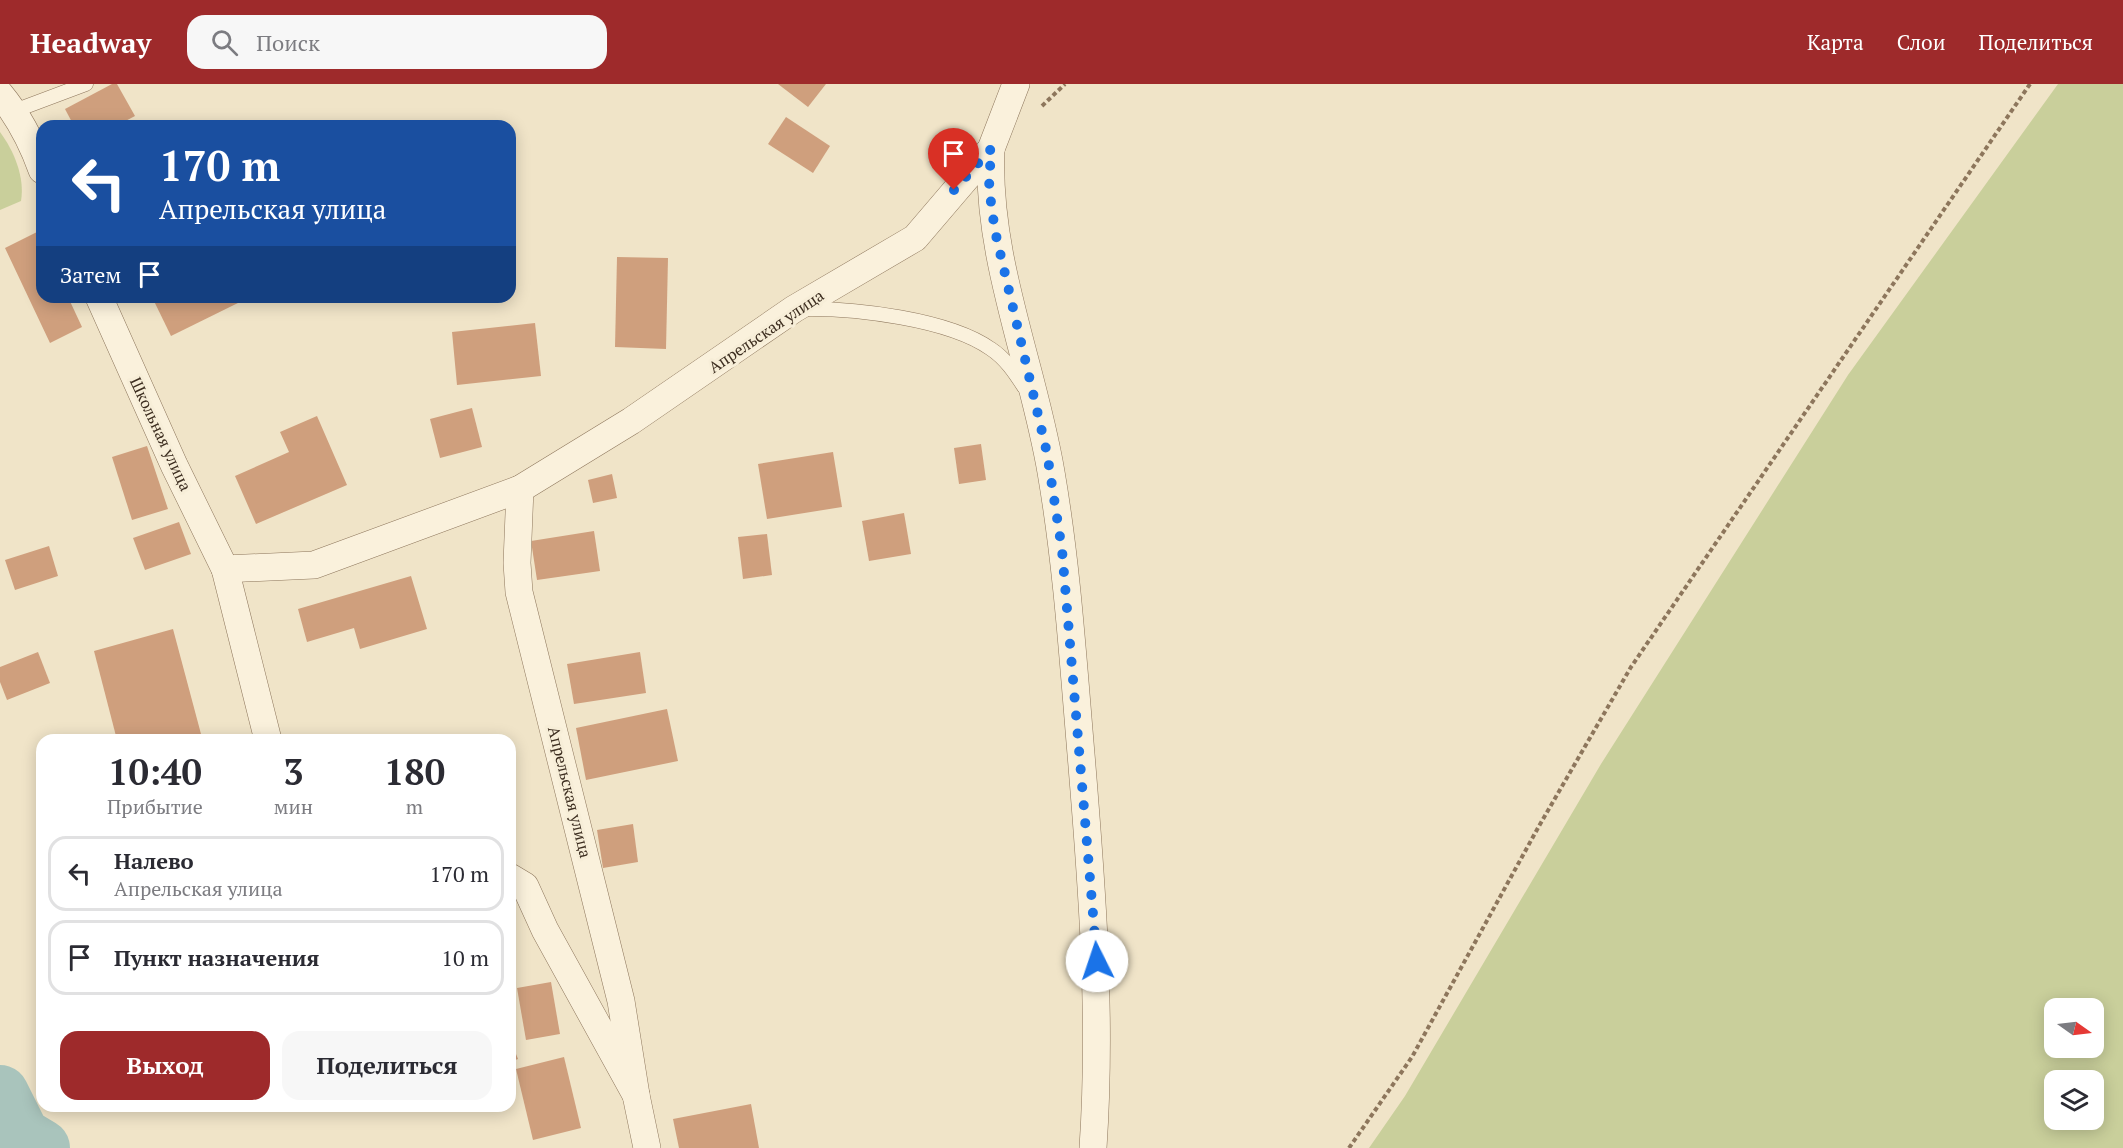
<!DOCTYPE html>
<html lang="ru">
<head>
<meta charset="utf-8">
<style>
  body { margin:0; font-family:"PT Serif",serif; background:#f7f7f7; color:#2b2b33; height:100vh; display:flex; flex-direction:column; font-size:22px; white-space:nowrap }
  * { box-sizing:border-box; margin:0 }
  p { font-size:20px; color:#7c7c81 }
  .icon { flex:none; width:33px; height:33px; fill:none; stroke:currentColor; stroke-width:2; stroke-linecap:round; stroke-linejoin:round }
  .map { position:relative; flex:1; overflow:hidden }
  .details { position:absolute; left:36px; top:650px; width:480px; height:378px; display:flex; flex-direction:column; background:#fff; border-radius:18px; box-shadow:0 3px 15px #0003 }
  .details>* { flex:none }
  .top-card { position:absolute; left:36px; top:36px; width:480px; height:183px; border-radius:18px; box-shadow:0 3px 15px #0003; background:#1a4fa0; color:#fff; overflow:hidden }
  .needle { width:39px; rotate:104deg }
  .controls { position:absolute; left:2044px; top:914px; display:grid; gap:12px }
  .controls a { display:grid; place-items:center; width:60px; height:60px; border-radius:12px; background:#fff; box-shadow:0 3px 15px #0003; font-size:30px }
  .pin { position:absolute; display:grid; place-items:center; width:51px; height:51px; color:#fff; margin:-62px -26px; border-radius:50% 50% 50% 0; rotate:-45deg; box-shadow:0 0 6px #0007 }
  .pin .icon { rotate:45deg }
  .me { position:absolute; width:66px; margin:-33px; rotate:356deg; stroke-linejoin:round; filter:drop-shadow(0 0 4px #0008) }
  .turn { display:flex; align-items:center; gap:21px; height:126px; padding:0 24px; font-size:27px }
  .turn .icon { width:78px; height:78px; stroke-width:2.5 }
  .turn b { display:block; font-size:42px; line-height:51px }
  .then { display:flex; align-items:center; height:57px; padding:0 24px; background:#0003; gap:12px; font-size:22px }
  .eta { display:flex; justify-content:space-evenly; align-items:center; height:102px; text-align:center }
  .eta b { font-size:36px; font-weight:700; line-height:42px }
  .action { display:flex; gap:12px; margin-top:auto; padding:12px 24px }
  .action a { flex:1; height:69px; border-radius:18px; background:#9e2a2b; color:#fff; font-size:24px; font-weight:700; line-height:69px; text-align:center }
  .action a+a { background:#f7f7f7; color:#2b2b33 }
  ul { padding:0; list-style:none }
  li { display:flex; align-items:center; gap:18px; height:75px; margin:0 12px 9px; padding:0 12px; border:3px solid #e1e1e2; border-radius:18px }
  li div { flex:1 }
  li b { display:block; font-size:22px }
  li em { font-style:normal }
  header { display:flex; align-items:center; gap:36px; box-sizing:border-box; height:84px; padding:0 30px; background:#9e2a2b; color:#fff }
  header strong { font-size:28px }
  nav { display:flex; gap:33px; margin-inline-start:auto; font-size:21px }
  .search { width:420px; height:54px; background:#f7f7f7; display:flex; align-items:center; gap:15px; box-sizing:border-box; padding:0 21px; border-radius:18px; color:#7c7c81; font-size:22px }
  .map>svg:first-child { display:block }
</style>
</head>
<body>
<header>
<strong>Headway</strong>
<div class="search"><svg class="icon" aria-label="search" viewBox="0 0 24 24"><circle cx="10" cy="10" r="6"/><path d="M15 15l6 6"/></svg>Поиск</div>
<nav><a>Карта</a><a>Слои</a><a>Поделиться</a></nav>
</header>
<div class="map">
<svg width="2123" height="1064" viewBox="0 0 2123 1064">
  <rect width="100%" height="100%" fill="#f0e4c8"/>
  <g fill="#c9cf9b" fill-rule="evenodd">
    <path d="M2058 0H2123V1064H1369L1405 1012 1601 680 1848 291ZM2055 924H2094V963H2055ZM2055 996H2094V1035H2055Z"/>
    <path d="M0 48C14 67 25 93 21 117L0 126Z"/>
  </g>
  <g fill="none" stroke-linecap="round" stroke-linejoin="round">
    <polyline stroke="#a9c4bc" stroke-width="58" points="0,1010 21,1052 41,1064"/>
  </g>
  <g fill="#cf9f7d">
    <polygon points="112,0 117,0 135,32 116,42 74,42 65,25"/>
    <polygon points="778,0 826,0 808,23"/>
    <polygon points="786,33 830,62 813,89 768,60"/>
    <polygon points="37,148 42,158 42,213 68,213 82,243 50,259 5,164"/>
    <polygon points="617,173 668,174 666,265 615,263"/>
    <polygon points="152,213 240,213 242,217 171,252"/>
    <polygon points="535,239 541,292 457,301 452,248"/>
    <polygon points="472,324 482,363 440,374 430,335"/>
    <polygon points="317,332 347,401 256,440 235,392 289,368 280,348"/>
    <polygon points="981,360 986,396 959,400 954,364"/>
    <polygon points="147,362 168,425 132,436 112,373"/>
    <polygon points="833,368 842,423 767,435 758,380"/>
    <polygon points="612,390 617,414 593,419 588,396"/>
    <polygon points="904,429 911,470 869,477 862,437"/>
    <polygon points="179,438 191,470 145,486 133,454"/>
    <polygon points="594,447 600,487 537,496 531,457"/>
    <polygon points="767,450 772,491 743,495 738,453"/>
    <polygon points="49,462 58,492 15,506 5,476"/>
    <polygon points="411,492 427,545 360,565 354,544 307,558 298,525"/>
    <polygon points="173,545 201,650 179,656 117,656 94,567"/>
    <polygon points="38,568 50,599 7,616 0,598 0,583"/>
    <polygon points="640,568 646,609 574,620 567,580"/>
    <polygon points="667,625 678,677 586,696 576,644"/>
    <polygon points="633,740 638,778 603,784 597,746"/>
    <polygon points="551,898 560,950 526,956 517,904"/>
    <polygon points="510,955 518,975 510,978"/>
    <polygon points="564,973 581,1044 533,1056 516,985"/>
    <polygon points="751,1020 759,1064 679,1064 673,1035"/>
  </g>
  <g fill="none" stroke-linecap="round" stroke-linejoin="round">
    <defs>
      <g id="lane">
        <polyline points="14,27 86,0"/>
        <path d="M804 225C854 224 949 235 991 265 1005 274 1015 289 1024 303"/>
      </g>
      <g id="street">
        <path d="M0 10C19 33 32 58 42 86"/>
        <path d="M991 65C986 175 1033 281 1051 388 1067 481 1073 576 1081 670 1092 802 1102 931 1093 1064"/>
        <polyline points="99,213 174,381 225,485 268,656"/>
        <polyline points="520,405 517,479 519,508 621,917 636,1011"/>
        <polyline points="225,485 314,481 520,405 631,337 794,225 915,154 991,65 1016,0"/>
        <polyline points="510,793 525,802 545,846 636,1011 647,1064"/>
      </g>
    </defs>
    <use href="#lane" stroke="#8d765c" stroke-width="15"/>
    <use href="#street" stroke="#8d765c" stroke-width="28"/>
    <g stroke="#8d765c" stroke-width="4" stroke-dasharray="4.5 3" stroke-linecap="butt">
      <polyline points="1042,22 1065,0"/>
      <polyline points="1349,1064 1412,973 1539,742 1631,583 2030,0"/>
    </g>
    <use href="#lane" stroke="#faf1dc" stroke-width="14"/>
    <use href="#street" stroke="#faf1dc" stroke-width="27"/>
  </g>
  <g fill="none" stroke-linecap="round" stroke-linejoin="round">
    <polyline stroke="#1a73e8" stroke-width="10" stroke-dasharray="0 18" points="954,106 991,65 989,104 995,147 1047,369 1062,466 1097,877"/>
  </g>
  <g text-anchor="middle" stroke-width="6" stroke-linejoin="round" paint-order="stroke">
    <g font-size="16" fill="#3d2e20" stroke="#f7eed8">
      <text transform="translate(766 247) rotate(-34)" y="6">Апрельская улица</text>
      <text transform="translate(161 350) rotate(65)" y="6">Школьная улица</text>
      <text transform="translate(570 708) rotate(76)" y="6">Апрельская улица</text>
    </g>
  </g>
</svg>
<div class="controls">
<a><svg class="needle" viewBox="-14 -14 28 28"><path d="M0-13l5 13h-10z" fill="#e53935"/><path d="M0 13l5-13h-10z" fill="#7c7c81"/></svg></a>
<a><svg class="icon" aria-label="layers" viewBox="0 0 24 24"><path d="M12 4l9 5-9 5-9-5zM3 14l9 5 9-5"/></svg></a>
</div>
<div class="pin" style="left:954px;top:106px;background:#d93025"><svg class="icon" aria-label="arrive" viewBox="0 0 24 24"><path d="M6 21V4h12l-3 4 3 4H6"/></svg></div>
<svg class="me" style="left:1097px;top:877px" viewBox="-20 -20 40 40"><circle r="19" fill="#fff"/><path d="M0-13L10 11 0 6-10 11z" fill="#1a73e8"/></svg>
<div class="top-card">
<div class="turn"><svg class="icon" aria-label="left" viewBox="0 0 24 24"><path d="M17 20v-9H6M10 6l-5 5 5 5"/></svg><div><b>170 m</b>Апрельская улица</div></div>
<div class="then">Затем<svg class="icon" aria-label="arrive" viewBox="0 0 24 24"><path d="M6 21V4h12l-3 4 3 4H6"/></svg></div>
</div>
<section class="details">
<div class="eta">
<div><b>10:40</b><p>Прибытие</p></div>
<div><b>3</b><p>мин</p></div>
<div><b>180</b><p>m</p></div>
</div>
<ul>
<li><svg class="icon" aria-label="left" viewBox="0 0 24 24"><path d="M17 20v-9H6M10 6l-5 5 5 5"/></svg><div><b>Налево</b><p>Апрельская улица</p></div><em>170 m</em></li>
<li><svg class="icon" aria-label="arrive" viewBox="0 0 24 24"><path d="M6 21V4h12l-3 4 3 4H6"/></svg><div><b>Пункт назначения</b></div><em>10 m</em></li>
</ul>
<div class="action"><a>Выход</a><a>Поделиться</a></div>
</section>
</div>
</body>
</html>
